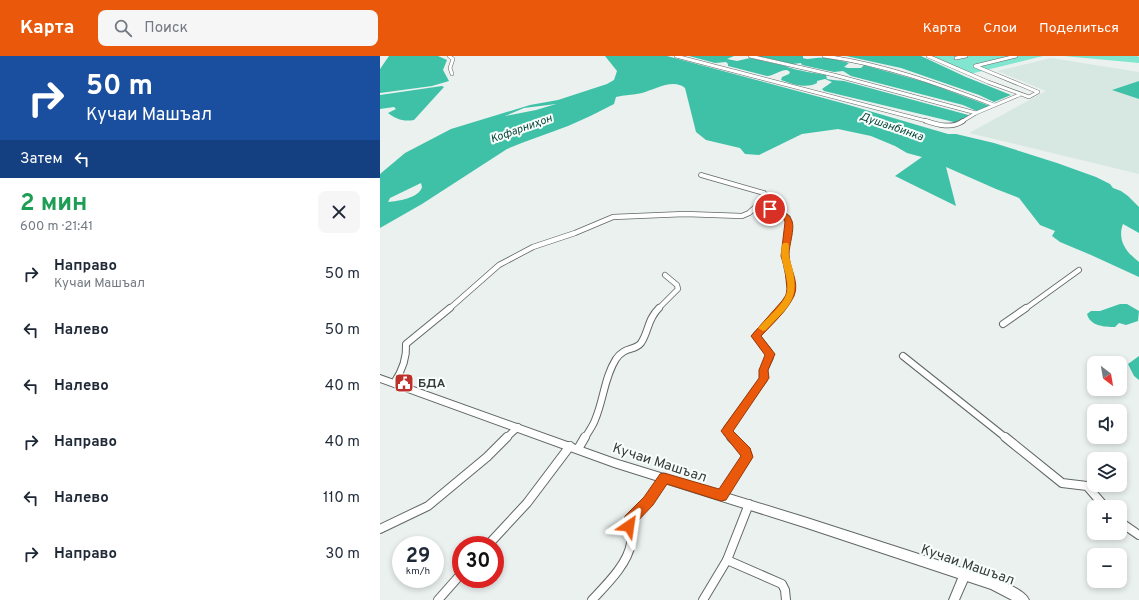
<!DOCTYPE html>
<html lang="ru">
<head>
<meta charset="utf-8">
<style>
  body { margin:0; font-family:Overpass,sans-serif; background:#f6f6f7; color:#1f2937; height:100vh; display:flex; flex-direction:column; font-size:15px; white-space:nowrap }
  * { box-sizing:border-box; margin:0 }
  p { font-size:13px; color:#747a83 }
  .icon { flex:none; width:22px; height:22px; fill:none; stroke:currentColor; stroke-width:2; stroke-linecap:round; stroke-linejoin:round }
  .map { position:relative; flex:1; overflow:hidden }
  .details { display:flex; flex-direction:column; background:#fff; width:380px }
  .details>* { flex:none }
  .top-card { background:#1a4fa0; color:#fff; overflow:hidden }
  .needle { width:26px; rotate:149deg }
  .tools { position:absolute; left:707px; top:300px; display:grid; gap:8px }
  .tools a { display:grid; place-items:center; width:40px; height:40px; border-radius:8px; background:#fff; box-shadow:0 2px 6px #0003; font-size:20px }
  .speed { position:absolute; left:12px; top:480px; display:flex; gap:8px; font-size:20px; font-weight:700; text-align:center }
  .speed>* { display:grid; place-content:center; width:52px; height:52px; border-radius:50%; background:#fff; box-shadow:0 2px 6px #0003; line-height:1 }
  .speed small { font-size:10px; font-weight:400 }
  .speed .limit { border:6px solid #d22; background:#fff; color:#111 }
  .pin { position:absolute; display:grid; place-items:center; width:34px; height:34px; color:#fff; margin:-17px; border:2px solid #fff; border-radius:50%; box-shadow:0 1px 4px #0007 }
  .me { position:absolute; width:44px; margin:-22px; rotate:32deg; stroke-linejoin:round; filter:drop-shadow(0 0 3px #0008) }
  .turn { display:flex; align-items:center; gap:14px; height:84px; padding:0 20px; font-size:18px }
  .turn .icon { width:52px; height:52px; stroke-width:2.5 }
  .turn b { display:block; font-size:28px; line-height:34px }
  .then { display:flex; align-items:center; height:38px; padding:0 20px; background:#0003; gap:8px; font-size:15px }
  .round { display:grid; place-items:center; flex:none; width:42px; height:42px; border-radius:8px; background:#f6f6f7 }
  .summary { display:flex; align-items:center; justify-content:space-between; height:68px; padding:0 20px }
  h1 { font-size:24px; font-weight:700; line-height:30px; color:#1e9e55 }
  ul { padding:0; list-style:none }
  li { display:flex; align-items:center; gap:12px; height:56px; padding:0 20px }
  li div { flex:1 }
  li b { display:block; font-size:15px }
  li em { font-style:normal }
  header { display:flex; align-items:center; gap:24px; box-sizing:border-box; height:56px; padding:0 20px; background:#ea580c; color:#fff }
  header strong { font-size:19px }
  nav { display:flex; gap:22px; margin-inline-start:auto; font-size:14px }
  .search { width:280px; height:36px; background:#f6f6f7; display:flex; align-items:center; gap:10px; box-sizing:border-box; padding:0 14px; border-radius:8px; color:#747a83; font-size:15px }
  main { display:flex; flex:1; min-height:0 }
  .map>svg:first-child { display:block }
</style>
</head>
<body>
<header>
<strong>Карта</strong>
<div class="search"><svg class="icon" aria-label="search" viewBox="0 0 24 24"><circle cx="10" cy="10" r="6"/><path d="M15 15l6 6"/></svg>Поиск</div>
<nav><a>Карта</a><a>Слои</a><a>Поделиться</a></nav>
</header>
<main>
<section class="details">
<div class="top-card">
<div class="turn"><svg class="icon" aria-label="right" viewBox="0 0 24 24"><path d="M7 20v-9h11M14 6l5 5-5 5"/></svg><div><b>50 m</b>Кучаи Машъал</div></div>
<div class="then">Затем<svg class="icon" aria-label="left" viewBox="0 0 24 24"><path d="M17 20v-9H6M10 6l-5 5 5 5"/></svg></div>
</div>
<div class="summary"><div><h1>2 мин</h1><p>600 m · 21:41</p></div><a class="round"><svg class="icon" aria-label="close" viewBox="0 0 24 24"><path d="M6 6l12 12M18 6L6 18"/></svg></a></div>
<ul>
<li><svg class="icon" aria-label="right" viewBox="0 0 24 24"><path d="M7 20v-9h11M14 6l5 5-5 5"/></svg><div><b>Направо</b><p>Кучаи Машъал</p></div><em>50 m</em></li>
<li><svg class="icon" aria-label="left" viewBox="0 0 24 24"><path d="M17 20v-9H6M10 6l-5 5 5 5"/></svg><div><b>Налево</b></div><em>50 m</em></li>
<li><svg class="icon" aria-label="left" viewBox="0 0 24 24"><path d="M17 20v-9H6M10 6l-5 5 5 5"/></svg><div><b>Налево</b></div><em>40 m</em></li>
<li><svg class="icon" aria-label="right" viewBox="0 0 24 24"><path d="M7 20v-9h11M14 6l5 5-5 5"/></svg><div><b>Направо</b></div><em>40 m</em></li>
<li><svg class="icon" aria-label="left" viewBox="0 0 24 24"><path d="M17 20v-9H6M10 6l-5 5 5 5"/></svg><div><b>Налево</b></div><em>110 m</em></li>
<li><svg class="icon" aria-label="right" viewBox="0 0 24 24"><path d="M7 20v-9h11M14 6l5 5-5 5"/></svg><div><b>Направо</b></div><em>30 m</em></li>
</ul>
</section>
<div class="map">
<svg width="759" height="544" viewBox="0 0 759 544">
  <rect width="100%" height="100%" fill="#eaf1ef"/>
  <polygon fill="#d7e8e3" points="671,2 759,16 759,118 589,77 666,35 617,15"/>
  <g fill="#80e6cf">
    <polygon points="553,0 663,0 590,18"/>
    <polygon points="684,0 757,0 759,1 759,7"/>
  </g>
  <g fill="#3fc1a7" fill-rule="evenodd">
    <polygon points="9,0 58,0 67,4 63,14 69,25 52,30 0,37 0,13"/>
    <path d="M225 0H287L462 47 568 78H576L614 87 677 107 716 121 730 128 733 132 741 135 748 140 759 151V177L743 168C737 184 746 196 759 206V221L711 199 680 186 672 180 675 175 660 169 639 142 616 133 566 111 576 150 515 120 542 101 527 97 515 90 491 80 458 73 422 78 379 99 365 98 360 92 326 84 316 76 305 32C293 22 274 34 262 37 253 39 244 39 236 41L234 48C219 56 204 63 188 70 168 78 147 84 127 93L42 148 0 172V118L25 97 71 73 150 49 178 44 227 28 234 24 237 15ZM176 48 156 54 125 60 144 52ZM41 127 42 131C39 142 19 145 8 146L10 142Z"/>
    <path d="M309 0H354L347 3 357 5 370 2 406 10C408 13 439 18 446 19L447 23 453 24 464 25 592 60 584 62 578 67 444 35 442 33 452 26 445 23 437 25V27C426 33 412 28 401 24L402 21 409 18 410 16 407 14C399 14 394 20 387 20L348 10V8L346 6 335 7Z"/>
    <path d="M377 0H423V2C428 4 432 2 436 2 446 1 459 4 469 7L464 11 468 12H481L484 9 548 27 610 50 599 56 583 49 471 20 463 15 454 16 422 9 421 7 413 8Z"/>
    <polygon points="466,0 541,0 586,21 631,39 614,46 599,39 521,12"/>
    <polygon points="759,25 759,43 732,34"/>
    <path d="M62 30 64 31 34 64C23 66 16 63 8 57L16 53 14 51 0 53V39Z"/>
    <path d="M740 248H747L759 255 758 265 746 269 739 267 735 271C724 271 710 270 707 258L711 255H720Z"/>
    <polygon points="759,300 759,324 754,320 748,308"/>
  </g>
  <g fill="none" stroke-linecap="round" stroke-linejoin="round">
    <defs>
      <g id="minor-far4">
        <polyline points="69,0 73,3 70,12 72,18"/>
        <polyline points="296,0 550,66"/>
        <polyline points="370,0 454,19 596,57 639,39"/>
        <path d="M444 0C503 8 558 28 614 49"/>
        <polyline points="548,0 608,26 649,41 658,36 595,10 636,0"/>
        <polyline points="576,2 586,0"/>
        <polyline points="581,66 596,57"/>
      </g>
      <g id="minor-far3">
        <path d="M546 65C558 69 572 73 583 65"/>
        <polyline points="321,119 384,137 386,141 379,149"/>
      </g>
      <g id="minor-far2">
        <path d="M378 150 401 157 408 162C410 174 405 185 405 196 404 220 419 230 401 253"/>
        <polyline points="69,253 119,209 153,191 195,177 233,161 305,158 362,160 369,157 379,148"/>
        <polyline points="278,253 298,233 297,229 285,219"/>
        <polyline points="645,253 699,214"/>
      </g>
      <g id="minor-far1">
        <polyline points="623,268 646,252"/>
        <polyline points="523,300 626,382"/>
        <path d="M14 327C22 315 27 303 26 288L70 252"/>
        <polyline points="126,382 138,371"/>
        <path d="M205 382C208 376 213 370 215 364 224 343 224 322 236 303 245 290 255 295 261 287 269 275 267 264 279 252"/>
        <polyline points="353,382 347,377 347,373 384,323 384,314 390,301 388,295 376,280 402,252"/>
      </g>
      <g id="minor">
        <polyline points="625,381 682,427 707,430 725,451"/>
        <polyline points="198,393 205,381"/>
        <polyline points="341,440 367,401 366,395 351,381"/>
        <polyline points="740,466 759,479"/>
        <polyline points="0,473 48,450 107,401 127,381"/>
        <polyline points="108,489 147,447 190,390"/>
        <polyline points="347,504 402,528 405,534 406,544"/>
        <polyline points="58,544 81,518"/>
        <path d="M212 544C226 529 248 508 251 487 252 480 250 472 250 465L268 445 284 422"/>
        <polyline points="323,544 347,504 369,448"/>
      </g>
      <polygon id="tertiary" points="585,514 589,515 590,519 579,544 569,544 581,515"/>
      <path id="secondary" d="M0 319 235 403 424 461 613 522C623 526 645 534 649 544H632L611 533 424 471 234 411 0 326Z"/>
    </defs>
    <use href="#minor-far4" stroke="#616866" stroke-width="4"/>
    <use href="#minor-far3" stroke="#616866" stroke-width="5.5"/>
    <use href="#minor-far2" stroke="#616866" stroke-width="6"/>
    <use href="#minor-far1" stroke="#616866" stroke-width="8"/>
    <use href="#minor" stroke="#616866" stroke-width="10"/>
    <use href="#tertiary" stroke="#616866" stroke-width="2"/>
    <use href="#secondary" stroke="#616866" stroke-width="2"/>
    <use href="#minor-far4" stroke="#fff" stroke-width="3"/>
    <use href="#minor-far3" stroke="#fff" stroke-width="4"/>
    <use href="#minor-far2" stroke="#fff" stroke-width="4.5"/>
    <use href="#minor-far1" stroke="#fff" stroke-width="6"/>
    <use href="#minor" stroke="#fff" stroke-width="8"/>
    <use href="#tertiary" fill="#fff" fill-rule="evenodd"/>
    <use href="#secondary" fill="#fff" fill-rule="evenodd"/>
  </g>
  <path fill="#ea580c" stroke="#983908" d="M390 151C397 153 409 156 412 165 415 173 409 189 409 198 409 212 420 226 414 240 407 255 392 268 381 280L395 298 388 314 389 322 353 375 370 392 373 401 346 444 341 445 287 428 273 449 256 467 254 474 249 476 245 474 243 470 245 460 264 441 280 418 284 417 339 433 361 400 341 375 379 322V314L385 299 371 280 402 245 406 239 407 233 405 213 401 200 405 166 403 161 387 155 386 153Z"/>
  <path fill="#f59e0b" d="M403 187H408C410 192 408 195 409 200 410 205 412 210 413 215 419 247 406 252 386 274L383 275 378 272 380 270C388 261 402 250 406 239 412 222 396 203 403 187Z"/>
  <defs>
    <symbol id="civic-square" viewBox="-11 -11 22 22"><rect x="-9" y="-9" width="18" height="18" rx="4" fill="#be302b" stroke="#f7fffc"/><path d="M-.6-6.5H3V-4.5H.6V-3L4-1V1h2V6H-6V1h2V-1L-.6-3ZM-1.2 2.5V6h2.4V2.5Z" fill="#fff"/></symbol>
  </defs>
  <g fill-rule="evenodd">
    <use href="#civic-square" x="13" y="316" width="22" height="22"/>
  </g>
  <g text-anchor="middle" stroke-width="4" stroke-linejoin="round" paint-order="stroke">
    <g font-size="11" font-style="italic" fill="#094338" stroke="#f7fffc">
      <text transform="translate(512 70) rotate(19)" y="4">Душанбинка</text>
      <text transform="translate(141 72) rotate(-20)" y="4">Кофарниҳон</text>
    </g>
    <g font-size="12" font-weight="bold" fill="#393c3b" stroke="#f7fffc" text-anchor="start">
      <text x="38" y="331">БДА</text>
    </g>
    <g font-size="14" fill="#393c3b" stroke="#f7fffc">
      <text transform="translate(280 406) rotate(18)" y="5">Кучаи Машъал</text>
      <text transform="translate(588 508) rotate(19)" y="5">Кучаи Машъал</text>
    </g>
  </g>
</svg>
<div class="tools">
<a><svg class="needle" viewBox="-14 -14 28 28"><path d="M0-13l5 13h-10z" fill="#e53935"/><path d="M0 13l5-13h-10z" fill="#747a83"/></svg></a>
<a><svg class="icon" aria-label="sound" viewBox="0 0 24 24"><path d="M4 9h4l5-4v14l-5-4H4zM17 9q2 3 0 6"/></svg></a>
<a><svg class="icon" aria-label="layers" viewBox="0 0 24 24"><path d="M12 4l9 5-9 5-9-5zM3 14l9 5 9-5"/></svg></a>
<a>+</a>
<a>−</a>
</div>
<div class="speed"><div>29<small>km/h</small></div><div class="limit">30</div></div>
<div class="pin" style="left:390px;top:153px;background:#d93025"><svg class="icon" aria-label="arrive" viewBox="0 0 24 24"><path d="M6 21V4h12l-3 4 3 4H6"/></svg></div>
<svg class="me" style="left:249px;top:470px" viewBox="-20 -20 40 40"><path d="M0-17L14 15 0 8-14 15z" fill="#ea580c" stroke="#fff" stroke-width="4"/></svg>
</div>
</main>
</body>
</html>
